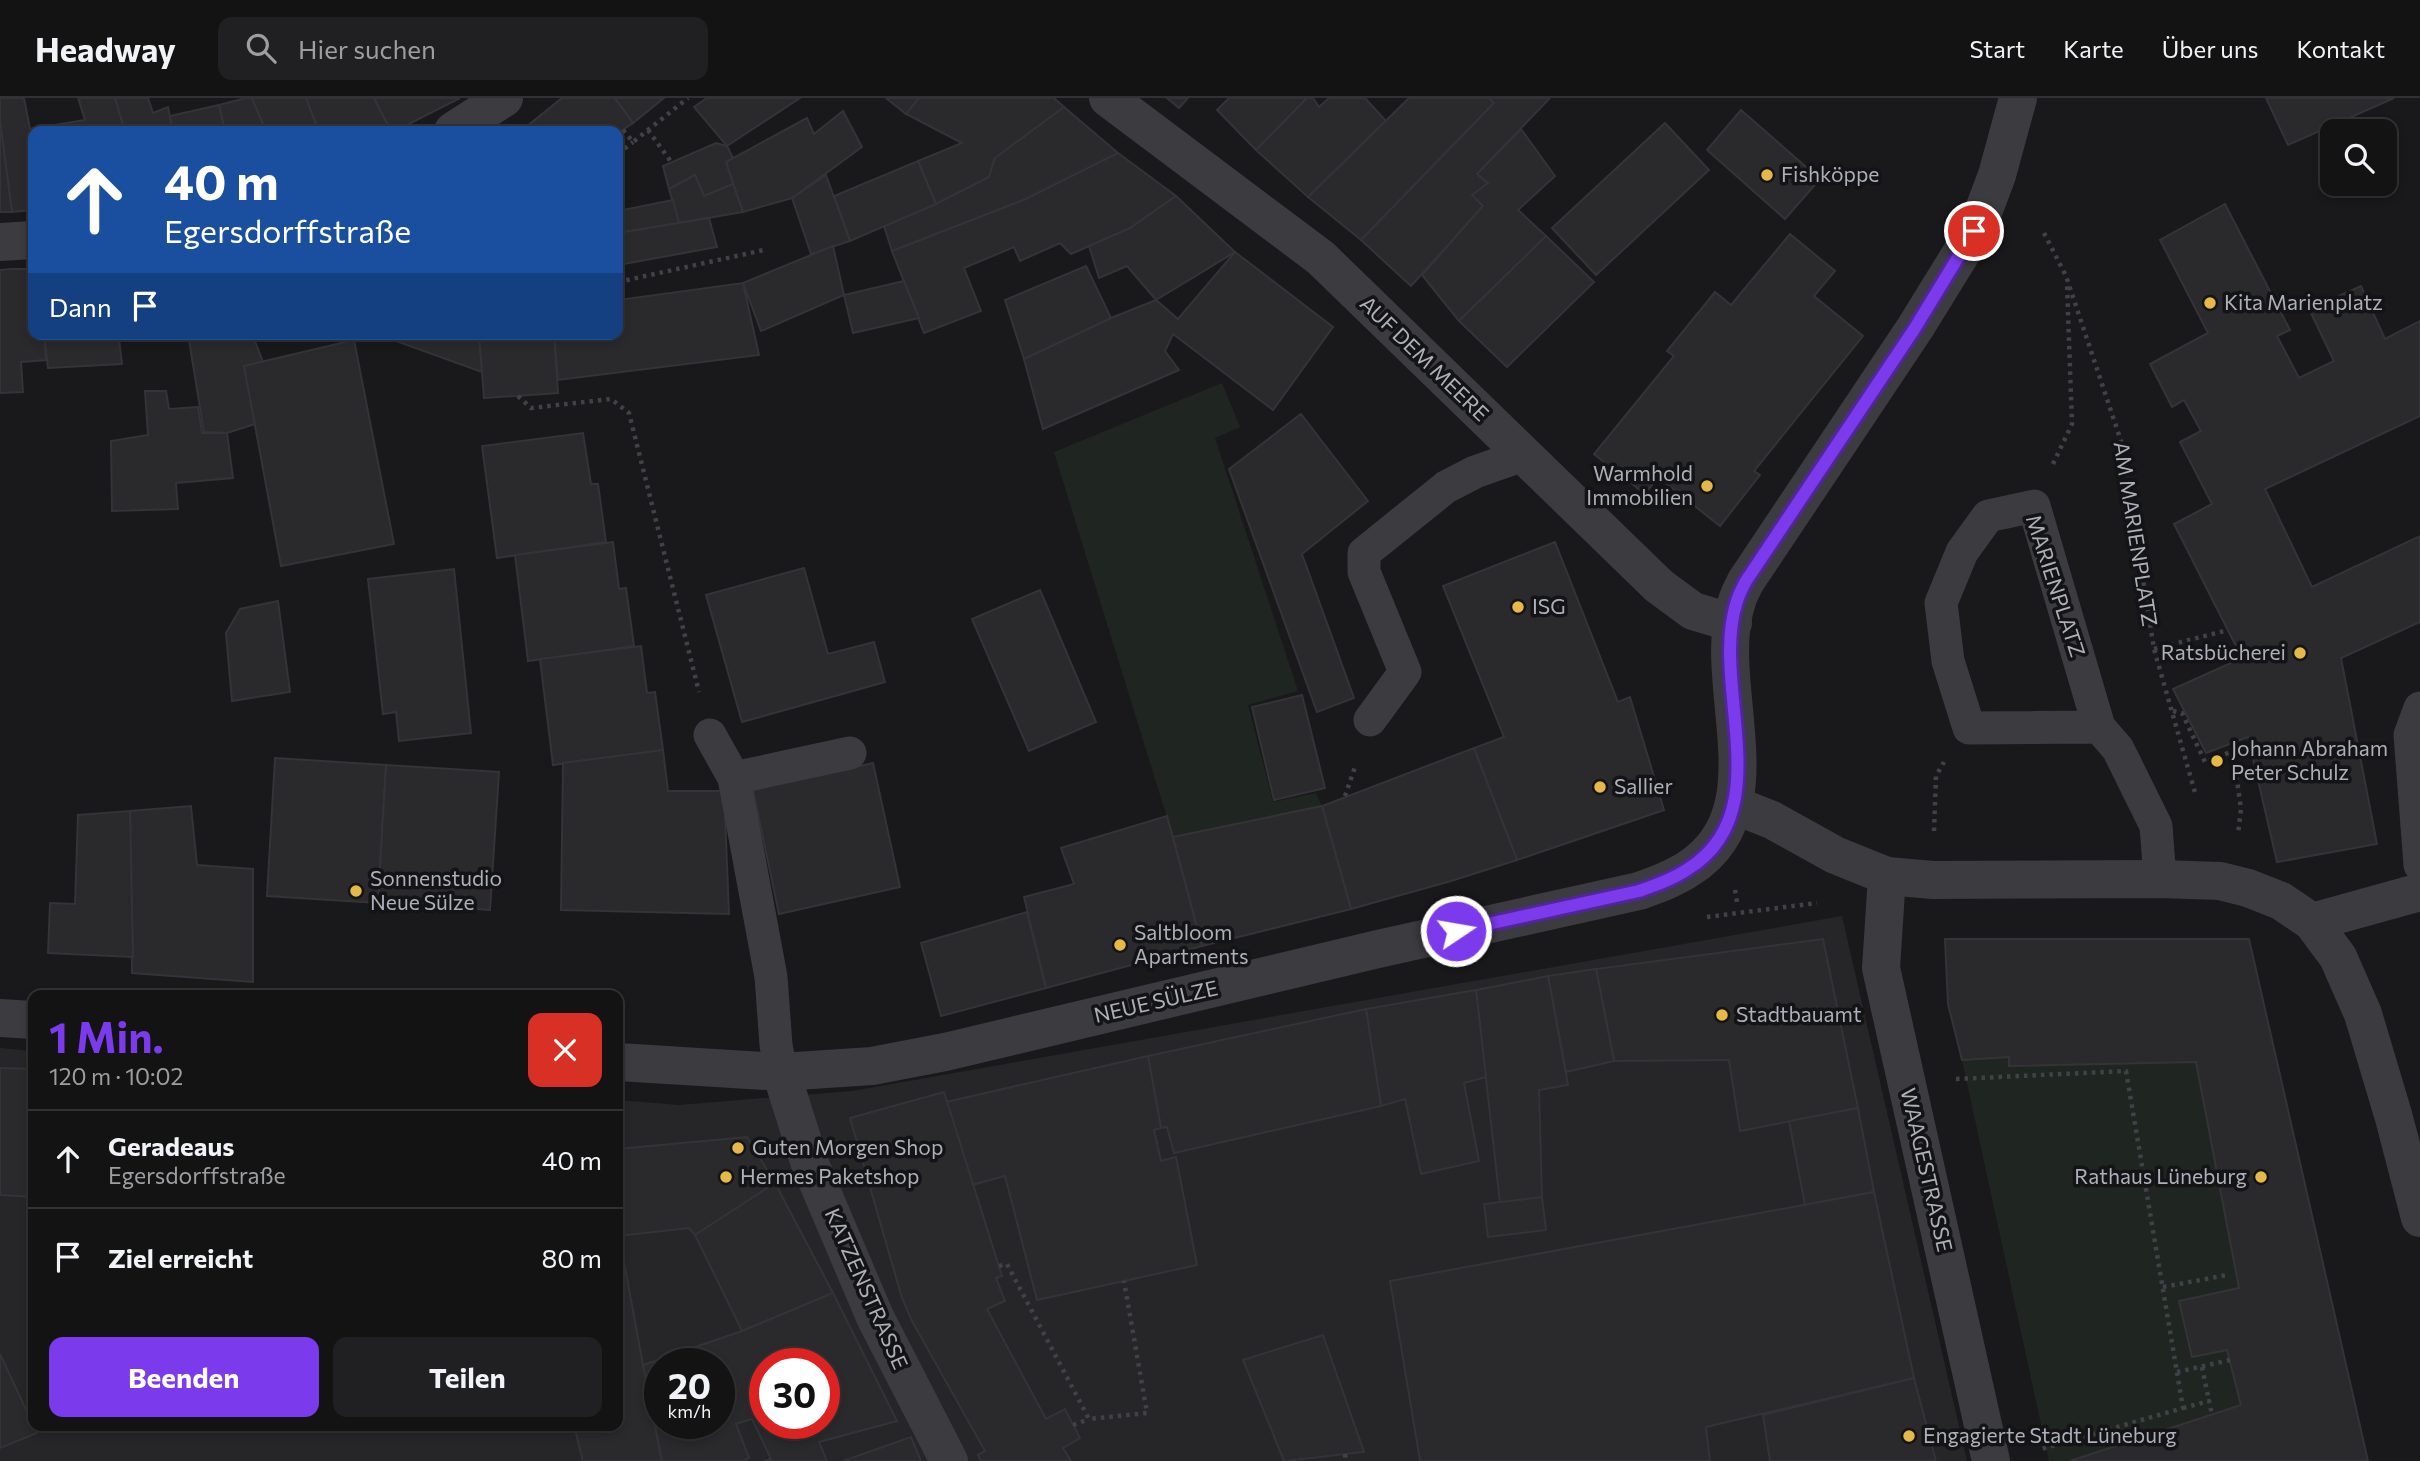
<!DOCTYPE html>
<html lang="de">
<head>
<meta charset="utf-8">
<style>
  body { margin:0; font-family:Commissioner,sans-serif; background:#202022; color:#f1f3f6; height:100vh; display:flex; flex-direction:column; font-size:26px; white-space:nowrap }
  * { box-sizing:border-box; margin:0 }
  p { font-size:23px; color:#9d9ea0 }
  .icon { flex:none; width:38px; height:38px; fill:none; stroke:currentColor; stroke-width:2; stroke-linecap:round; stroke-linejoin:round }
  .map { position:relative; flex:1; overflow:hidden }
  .sheet { position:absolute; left:28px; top:892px; width:595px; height:441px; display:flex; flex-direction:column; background:#131314; border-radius:14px; box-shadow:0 4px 10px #0003,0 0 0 2px #323234 }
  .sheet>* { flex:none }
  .top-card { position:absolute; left:28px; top:28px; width:595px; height:214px; border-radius:14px; box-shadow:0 4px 10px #0003,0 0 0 2px #323234; background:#1a4fa0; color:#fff; overflow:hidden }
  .tools { position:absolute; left:2320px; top:21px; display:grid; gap:14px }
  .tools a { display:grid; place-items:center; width:77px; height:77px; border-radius:14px; background:#131314; box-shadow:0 4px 10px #0003,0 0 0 2px #323234; font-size:35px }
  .speed { position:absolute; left:644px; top:1250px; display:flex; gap:14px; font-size:35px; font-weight:700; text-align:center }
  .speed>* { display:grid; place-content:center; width:91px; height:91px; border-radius:50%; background:#131314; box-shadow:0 4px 10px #0003,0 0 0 2px #323234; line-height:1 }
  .speed small { font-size:18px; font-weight:400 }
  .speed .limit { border:10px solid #d22; background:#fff; color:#111 }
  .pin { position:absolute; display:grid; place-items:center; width:60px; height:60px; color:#fff; margin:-30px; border:4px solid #fff; border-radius:50%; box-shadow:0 2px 7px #0007 }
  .me { position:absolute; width:77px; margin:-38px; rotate:78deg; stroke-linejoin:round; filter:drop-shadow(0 0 5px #0008) }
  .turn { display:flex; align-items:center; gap:24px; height:147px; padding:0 21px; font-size:32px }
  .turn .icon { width:91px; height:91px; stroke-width:2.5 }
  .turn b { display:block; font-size:49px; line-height:60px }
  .then { display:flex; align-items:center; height:66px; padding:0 21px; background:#0003; gap:14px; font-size:26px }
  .round { display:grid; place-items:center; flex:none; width:74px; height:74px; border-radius:14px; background:#202022 }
  .overview { display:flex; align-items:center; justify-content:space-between; height:119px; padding:0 21px }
  h1 { font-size:42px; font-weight:700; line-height:52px; color:#7c3aed }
  .cta { display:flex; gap:14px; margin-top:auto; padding:14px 21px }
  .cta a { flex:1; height:80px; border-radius:14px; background:#7c3aed; color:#fff; font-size:28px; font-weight:700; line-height:80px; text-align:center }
  .cta a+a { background:#202022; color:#f1f3f6 }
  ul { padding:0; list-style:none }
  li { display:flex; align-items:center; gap:21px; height:98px; padding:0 21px; border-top:2px solid #323234 }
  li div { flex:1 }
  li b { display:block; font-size:26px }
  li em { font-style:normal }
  header { display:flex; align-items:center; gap:42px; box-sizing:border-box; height:98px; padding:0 35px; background:#131314; border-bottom:2px solid #323234 }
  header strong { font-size:33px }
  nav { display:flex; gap:38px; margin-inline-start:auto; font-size:24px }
  .search { width:490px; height:63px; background:#202022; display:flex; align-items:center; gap:18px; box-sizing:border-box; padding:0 24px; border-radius:14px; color:#9d9ea0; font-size:26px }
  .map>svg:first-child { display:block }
</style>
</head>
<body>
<header>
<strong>Headway</strong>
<div class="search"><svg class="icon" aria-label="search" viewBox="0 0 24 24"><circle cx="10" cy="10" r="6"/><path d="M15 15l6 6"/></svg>Hier suchen</div>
<nav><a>Start</a><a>Karte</a><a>Über uns</a><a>Kontakt</a></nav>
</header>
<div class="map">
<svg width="2420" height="1363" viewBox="0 0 2420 1363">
  <rect width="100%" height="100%" fill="#19191b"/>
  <path fill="#262528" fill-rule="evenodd" d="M1842 818 1967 1363H0V950L33 953V1328H618V1002L679 1007 852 993ZM660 1265H719V1325H660ZM765 1265H824V1325H765Z"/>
  <g fill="#1f2621">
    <polygon points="1222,285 1240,329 1215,340 1298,593 1248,607 1273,704 1316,695 1322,708 1173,739 1054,354"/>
    <polygon points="2009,959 2010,968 2196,964 2239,1190 2179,1204 2192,1259 2227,1252 2241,1307 2070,1363 2049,1363 1962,962"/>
  </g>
  <g fill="#2a292c" stroke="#343337" stroke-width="2" fill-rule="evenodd">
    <polygon points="0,0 24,0 30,31 85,22 78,0 115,0 125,33 33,33 33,112 12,114 0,23"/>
    <polygon points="115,0 148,0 153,15 168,9 173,33 125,33"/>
    <polygon points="246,0 252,0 266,33 225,33 219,7"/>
    <polygon points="252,0 306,0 319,33 266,33"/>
    <polygon points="306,0 374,0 391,33 319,33"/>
    <polygon points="374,0 460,0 395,33 391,33"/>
    <polygon points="562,0 615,0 633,25 618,35 618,33 521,33"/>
    <polygon points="615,0 664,0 633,25"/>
    <polygon points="707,0 800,0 727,48 694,9"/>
    <polygon points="886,0 919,0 906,16"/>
    <polygon points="919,0 1054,0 1064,9 995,60 989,79 936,106 918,63 962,45 906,16"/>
    <polygon points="1167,0 1188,0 1179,10"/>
    <polygon points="1229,0 1307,0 1256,52 1217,12"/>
    <polygon points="1307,0 1313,0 1319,9 1329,0 1365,0 1386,23 1308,99 1256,52"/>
    <polygon points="1409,0 1489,0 1494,5 1361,142 1308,99"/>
    <polygon points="1489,0 1550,0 1477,76 1488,85 1472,97 1483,108 1411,188 1361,142 1494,5"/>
    <polygon points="2266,0 2394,0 2288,47"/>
    <polygon points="219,7 225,33 173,33 170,18"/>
    <polygon points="1064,9 1118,55 1026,101 892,153 884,128 936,106 989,79 995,60"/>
    <polygon points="1741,12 1820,81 1785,121 1707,52"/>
    <polygon points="843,13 862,49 792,100 743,114 726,64 807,20 814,36"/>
    <polygon points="0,23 12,114 0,114"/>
    <polygon points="1665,25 1709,72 1596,177 1552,130"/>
    <polygon points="1521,31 1555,78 1518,112 1546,138 1459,223 1422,177 1483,108 1472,97 1488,85 1477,76"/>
    <polygon points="716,45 727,48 733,60 726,64 733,86 704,98 695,77 669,91 663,68"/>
    <polygon points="1118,55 1176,98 1130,130 1071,156 1060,145 1020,163 1014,149 964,170 981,213 924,235 892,153 1026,101"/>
    <polygon points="918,63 936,106 850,143 834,98"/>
    <polygon points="695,77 704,98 733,86 743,114 679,125 669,91"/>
    <polygon points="826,77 850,143 811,156 792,100"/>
    <polygon points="1176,98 1235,154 1156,202 1127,168 1099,180 1089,148 1130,130"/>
    <polygon points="673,102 679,125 618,135 618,113"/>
    <polygon points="2225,106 2290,232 2277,238 2299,280 2334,263 2309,211 2361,188 2385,241 2420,223 2420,318 2265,391 2312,489 2420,438 2420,524 2341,560 2377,746 2277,764 2248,639 2206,655 2173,591 2242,560 2174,426 2212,406 2180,344 2201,333 2184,302 2172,309 2150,266 2208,235 2160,142"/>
    <polygon points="709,120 717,149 618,167 618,135"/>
    <polygon points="1790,136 1835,173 1814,198 1863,238 1754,373 1760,377 1720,428 1658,379 1645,396 1594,356 1674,258 1667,253 1715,194 1731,207"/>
    <polygon points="1546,138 1594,184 1507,269 1459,223"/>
    <polygon points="833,148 844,197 761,233 743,185"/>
    <polygon points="1235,154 1333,229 1273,312 1173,236 1165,253 1179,272 1043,331 1024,261 1111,220 1156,202 1178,221"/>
    <polygon points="1086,168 1111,220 1024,261 1005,202"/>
    <polygon points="11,171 33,171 33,236 44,236 46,262 21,264 23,294 0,295 0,172"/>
    <polygon points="904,183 919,220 853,235 844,197"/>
    <polygon points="743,185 759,257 558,282 554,236 618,236 618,202"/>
    <polygon points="44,236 138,236 138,240 119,241 122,266 48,270"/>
    <polygon points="188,236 252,236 263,264 244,268 255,326 227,335 204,334"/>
    <polygon points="395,236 479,236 482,274 393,242"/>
    <polygon points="479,236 554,236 558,295 484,300"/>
    <polygon points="354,242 394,446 281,468 244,268"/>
    <polygon points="145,293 166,293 169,311 198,309 202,335 227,335 233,380 176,385 178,411 112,413 111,343 148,337"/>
    <polygon points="1301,316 1368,403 1302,456 1354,600 1317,614 1229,371"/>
    <polygon points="583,335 591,386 598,386 606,444 497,460 482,348"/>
    <polygon points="613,444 619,491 626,490 634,548 528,563 515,457"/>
    <polygon points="1555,444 1618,604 1630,599 1664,712 1517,762 1474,650 1504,639 1443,488"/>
    <polygon points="804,470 828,556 874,544 885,584 742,624 706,497"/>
    <polygon points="454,471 471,635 399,643 396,614 383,616 368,481"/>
    <polygon points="1040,492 1096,624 1029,653 972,521"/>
    <polygon points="278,503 290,594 232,603 226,535 240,511"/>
    <polygon points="641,548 647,595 655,594 663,652 553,667 540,561"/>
    <polygon points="1302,597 1325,690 1274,702 1252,609"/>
    <polygon points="1474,650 1517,762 1451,783 1351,811 1322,708"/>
    <polygon points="663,652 668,693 724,693 729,816 561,812 563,665"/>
    <polygon points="275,660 386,667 378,805 267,798"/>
    <polygon points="873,665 900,789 779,816 753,692"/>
    <polygon points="386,667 499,674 490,812 378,805"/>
    <polygon points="191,708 197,767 253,771 253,884 132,875 130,713"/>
    <polygon points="1322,708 1351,811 1202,848 1173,739"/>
    <polygon points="130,713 133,859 48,855 50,805 75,806 78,717"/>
    <polygon points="1167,718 1202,848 1046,890 1024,799 1074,786 1061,750"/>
    <polygon points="1027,814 1046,890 941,918 921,845"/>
    <polygon points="1823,841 1858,1010 1740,1033 1729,962 1614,963 1596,871"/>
    <polygon points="1945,841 2249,841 2368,1363 2070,1363 2241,1307 2227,1252 2192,1259 2179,1203 2239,1190 2196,964 2009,968 2009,959 1962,962 1948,906"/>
    <polygon points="1596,871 1614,963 1566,974 1548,878"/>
    <polygon points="1548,878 1568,987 1539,992 1542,1099 1500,1105 1476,892"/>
    <polygon points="1476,892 1486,979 1464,985 1479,1063 1421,1076 1405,1001 1381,1008 1366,911"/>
    <polygon points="1366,911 1381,1008 1174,1055 1167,1029 1161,1030 1148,958"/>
    <polygon points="1148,958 1161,1030 1154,1032 1161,1063 1176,1059 1197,1167 1037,1202 1005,1078 972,1087 946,1004"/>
    <polygon points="0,970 33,971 33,1099 0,1097"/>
    <polygon points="944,994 1002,1178 996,1180 1005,1203 987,1211 1046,1321 1065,1311 1080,1340 1063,1350 1071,1363 981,1363 978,1357 985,1353 912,1223 902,1200 850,1020"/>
    <polygon points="1858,1010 1874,1094 1805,1107 1789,1023"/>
    <polygon points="747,1039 775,1085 695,1137 689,1130 619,1138 618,1051"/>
    <polygon points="775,1085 833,1195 742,1233 695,1137"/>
    <polygon points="1874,1094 1914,1280 1706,1329 1710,1363 1420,1363 1390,1183"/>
    <polygon points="1542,1099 1546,1132 1488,1139 1484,1106"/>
    <polygon points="618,1131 643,1267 662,1363 583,1363 574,1328 618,1328"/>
    <path d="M833 1195 897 1323 819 1344 827 1363H764L771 1361 752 1321 736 1326 749 1360 742 1363H662L643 1267 742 1233ZM660 1265H719V1325H660ZM765 1265H824V1325H765Z"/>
    <polygon points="1323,1237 1364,1354 1284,1363 1243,1262"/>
    <polygon points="0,1256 37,1335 0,1350"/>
    <polygon points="1914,1280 1936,1363 1770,1363 1763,1317"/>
    <polygon points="911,1339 921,1363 843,1363"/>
  </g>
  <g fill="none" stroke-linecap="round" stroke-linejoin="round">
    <g stroke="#414247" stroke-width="4.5" stroke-dasharray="3.5 5" stroke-linecap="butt">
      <polyline points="623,32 633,44 688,0"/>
      <polyline points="648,32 672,65"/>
      <polyline points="618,56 633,44"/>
      <polyline points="2044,135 2066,178 2121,343 2154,551 2196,698"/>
      <polyline points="618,184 764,152"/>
      <polyline points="518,298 531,310 611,301 629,315 699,594"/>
      <polyline points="2053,366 2072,326 2067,186"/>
      <polyline points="2154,551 2228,532"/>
      <polyline points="2173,613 2182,615 2205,664 2233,653 2230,646"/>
      <polyline points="2233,653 2241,711 2238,736"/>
      <polyline points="1345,698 1356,666"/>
      <polyline points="1934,733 1936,678 1944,664"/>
      <polyline points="1735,792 1737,804"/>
      <polyline points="1707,819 1817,805"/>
      <polyline points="1956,981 2126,973 2183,1310 2038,1352"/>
      <polyline points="999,1168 1007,1166 1089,1321 1147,1315 1124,1183"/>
      <polyline points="2163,1189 2227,1177"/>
      <polyline points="2202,1269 2209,1303"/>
      <polyline points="2177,1274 2230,1262"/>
      <polyline points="2183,1310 2209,1303 2212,1317"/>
      <polyline points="1073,1327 1089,1321"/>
      <polyline points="1345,1356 1346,1363"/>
    </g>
    <g stroke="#3b3b40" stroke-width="33">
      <polyline points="2420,610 2410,637 2420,767"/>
      <polyline points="1370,622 1405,574 1364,474 1364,455 1446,389 1475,374 1523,357"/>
      <polyline points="2099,629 1969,630 1948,563 1941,505 1962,454 1988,418 2034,408 2099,629 2118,651 2156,728 2160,781"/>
      <polyline points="710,637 734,680"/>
      <polyline points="781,974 776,947 771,879 734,680 850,655"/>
    </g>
    <g stroke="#3b3b40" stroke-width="38">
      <polyline points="1887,778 1881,870 1991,1363"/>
      <polyline points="781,974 810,1066 875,1219 949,1363"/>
    </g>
    <g stroke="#3b3b40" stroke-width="38">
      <polyline points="1108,0 1321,160 1659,488 1693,513 1733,525"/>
      <polyline points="453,33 504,0"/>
      <polyline points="0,144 33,142"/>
      <polyline points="1734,707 1772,722 1835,757 1887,778 1933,782 2160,781 2220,783 2248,790 2281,803 2312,824 2338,859 2363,916 2394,1020 2420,1120"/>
      <polyline points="2312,824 2420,794"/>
      <polyline points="0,920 33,922"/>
      <path d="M618 964 781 974 872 968 945 954 1378 851 1639 793C1656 787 1673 781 1688 771 1781 713 1709 585 1737 503 1739 496 1743 489 1746 483L1915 230 1965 149 1982 117 1997 77 2018 0"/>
    </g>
  </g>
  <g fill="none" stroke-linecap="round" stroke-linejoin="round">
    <defs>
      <path id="route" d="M1456 833 1639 793C1656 787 1673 781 1688 771 1781 713 1709 586 1737 503 1739 496 1743 489 1746 483L1915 230 1974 133"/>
    </defs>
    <use href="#route" stroke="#51269a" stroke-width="18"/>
    <use href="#route" stroke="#7c3aed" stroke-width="12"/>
  </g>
  <g fill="#e6b847" stroke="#141416" stroke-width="2.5">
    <circle cx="1767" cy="77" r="7"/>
    <circle cx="2210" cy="205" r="7"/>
    <circle cx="1707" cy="388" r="7"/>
    <circle cx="1518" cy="509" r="7"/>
    <circle cx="2300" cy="555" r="7"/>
    <circle cx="2217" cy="663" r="7"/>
    <circle cx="1600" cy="689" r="7"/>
    <circle cx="356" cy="793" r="7"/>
    <circle cx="1120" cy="847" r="7"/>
    <circle cx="1722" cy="917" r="7"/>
    <circle cx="738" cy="1050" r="7"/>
    <circle cx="726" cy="1079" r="7"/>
    <circle cx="2261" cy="1079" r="7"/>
    <circle cx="1909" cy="1338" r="7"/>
  </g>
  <g text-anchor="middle" stroke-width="7" stroke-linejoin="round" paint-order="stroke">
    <g font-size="21" fill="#adb0ba" stroke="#141416" text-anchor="start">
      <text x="1781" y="84">Fishköppe</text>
      <text x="2224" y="212">Kita Marienplatz</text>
      <text x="1693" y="383" text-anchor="end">Warmhold<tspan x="1693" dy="24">Immobilien</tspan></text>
      <text x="1532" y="516">ISG</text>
      <text x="2286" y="562" text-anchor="end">Ratsbücherei</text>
      <text x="2231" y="658">Johann Abraham<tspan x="2231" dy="24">Peter Schulz</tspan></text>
      <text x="1614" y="696">Sallier</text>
      <text x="370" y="788">Sonnenstudio<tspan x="370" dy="24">Neue Sülze</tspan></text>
      <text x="1134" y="842">Saltbloom<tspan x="1134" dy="24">Apartments</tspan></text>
      <text x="1736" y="924">Stadtbauamt</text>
      <text x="752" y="1057">Guten Morgen Shop</text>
      <text x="740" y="1086">Hermes Paketshop</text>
      <text x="2247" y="1086" text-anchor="end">Rathaus Lüneburg</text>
      <text x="1923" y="1345">Engagierte Stadt Lüneburg</text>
    </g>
    <g font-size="21" fill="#adb0ba" stroke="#141416">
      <text transform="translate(1424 261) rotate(44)" y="7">AUF DEM MEERE</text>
      <text transform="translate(2135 436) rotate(81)" y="7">AM MARIENPLATZ</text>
      <text transform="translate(2055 488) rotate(72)" y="7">MARIENPLATZ</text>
      <text transform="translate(1156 904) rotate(-13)" y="7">NEUE SÜLZE</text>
      <text transform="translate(1926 1072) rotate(77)" y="7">WAAGESTRASSE</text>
      <text transform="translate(866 1191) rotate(66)" y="7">KATZENSTRASSE</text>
    </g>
  </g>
</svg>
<div class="tools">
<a><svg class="icon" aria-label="search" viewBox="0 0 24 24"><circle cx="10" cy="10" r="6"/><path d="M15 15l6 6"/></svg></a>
</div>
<div class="speed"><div>20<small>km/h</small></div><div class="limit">30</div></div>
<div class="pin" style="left:1974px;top:133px;background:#d93025"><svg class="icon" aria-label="arrive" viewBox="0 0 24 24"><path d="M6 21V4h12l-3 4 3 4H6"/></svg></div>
<svg class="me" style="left:1456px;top:833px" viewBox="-20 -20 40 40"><circle r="17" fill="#7c3aed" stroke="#fff" stroke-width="3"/><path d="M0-11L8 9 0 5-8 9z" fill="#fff"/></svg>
<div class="top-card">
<div class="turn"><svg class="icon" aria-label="ahead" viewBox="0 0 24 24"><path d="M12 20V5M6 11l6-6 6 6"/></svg><div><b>40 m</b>Egersdorffstraße</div></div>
<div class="then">Dann<svg class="icon" aria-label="arrive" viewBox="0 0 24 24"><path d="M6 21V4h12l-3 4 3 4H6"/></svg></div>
</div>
<section class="sheet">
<div class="overview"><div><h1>1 Min.</h1><p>120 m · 10:02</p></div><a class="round" style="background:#d93025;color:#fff"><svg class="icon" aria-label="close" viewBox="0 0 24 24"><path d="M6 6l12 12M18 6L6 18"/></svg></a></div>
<ul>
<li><svg class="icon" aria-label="ahead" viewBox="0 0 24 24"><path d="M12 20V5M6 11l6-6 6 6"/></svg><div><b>Geradeaus</b><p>Egersdorffstraße</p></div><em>40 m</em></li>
<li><svg class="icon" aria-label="arrive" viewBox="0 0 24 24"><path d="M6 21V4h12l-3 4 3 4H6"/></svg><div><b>Ziel erreicht</b></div><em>80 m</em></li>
</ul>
<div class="cta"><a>Beenden</a><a>Teilen</a></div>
</section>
</div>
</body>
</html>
